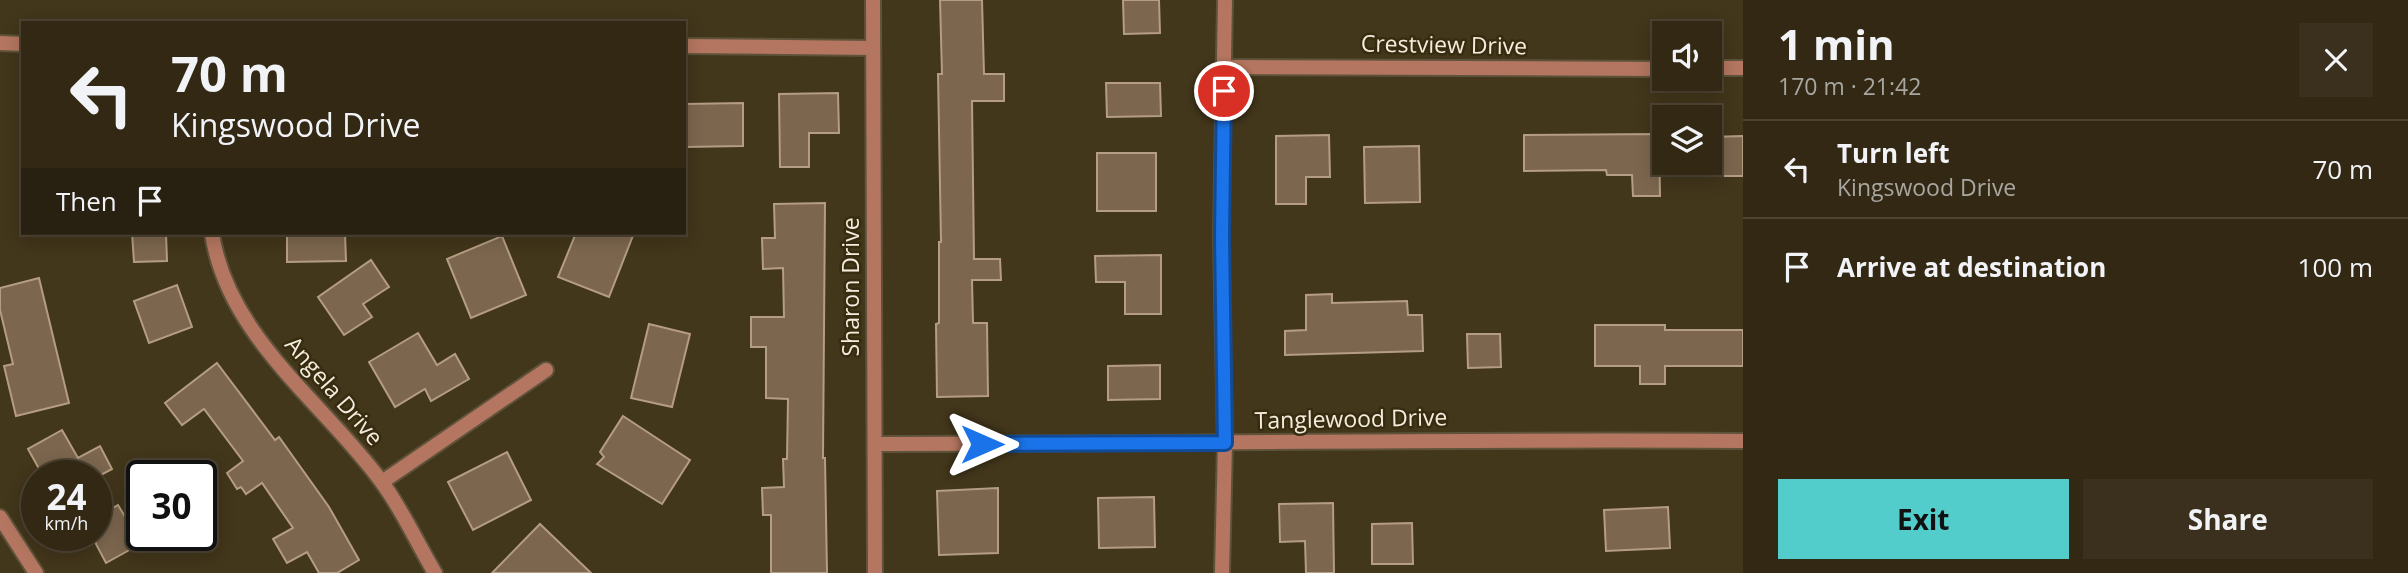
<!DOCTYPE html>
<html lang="en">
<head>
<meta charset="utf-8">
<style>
  body { margin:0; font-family:"Open Sans",sans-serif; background:#3a301d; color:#f1f3f6; height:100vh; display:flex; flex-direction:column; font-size:26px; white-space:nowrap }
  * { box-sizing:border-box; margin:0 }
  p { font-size:23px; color:#a8a6a0 }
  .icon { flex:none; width:38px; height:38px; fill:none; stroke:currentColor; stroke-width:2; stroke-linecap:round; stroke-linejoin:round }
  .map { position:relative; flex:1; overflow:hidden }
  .details { display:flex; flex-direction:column; background:#322814; width:665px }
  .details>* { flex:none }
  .top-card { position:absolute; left:21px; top:21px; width:665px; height:214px; border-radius:0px; box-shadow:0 4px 18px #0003,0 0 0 2px #4d4434; background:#322814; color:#f1f3f6; overflow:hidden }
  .buttons { position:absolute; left:1652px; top:21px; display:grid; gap:14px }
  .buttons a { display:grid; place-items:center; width:70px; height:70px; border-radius:0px; background:#322814; box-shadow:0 4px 18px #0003,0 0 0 2px #4d4434; font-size:35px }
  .speed { position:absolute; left:21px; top:460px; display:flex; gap:14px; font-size:35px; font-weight:700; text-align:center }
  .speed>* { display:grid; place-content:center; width:91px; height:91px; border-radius:50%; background:#322814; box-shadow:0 4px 18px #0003,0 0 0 2px #4d4434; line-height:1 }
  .speed small { font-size:18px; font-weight:400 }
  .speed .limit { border:4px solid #111; border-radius:10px; background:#fff; color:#111 }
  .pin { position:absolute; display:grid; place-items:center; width:60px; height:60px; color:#fff; margin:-30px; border:4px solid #fff; border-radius:50%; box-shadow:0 2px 7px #0007 }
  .me { position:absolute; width:77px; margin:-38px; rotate:90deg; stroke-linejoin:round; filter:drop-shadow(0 0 5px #0008) }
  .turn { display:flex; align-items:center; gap:24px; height:147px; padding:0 35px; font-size:32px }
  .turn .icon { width:91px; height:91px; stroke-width:2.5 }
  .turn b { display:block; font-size:49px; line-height:60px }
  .then { display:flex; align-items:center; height:66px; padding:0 35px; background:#0003; gap:14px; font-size:26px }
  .round { display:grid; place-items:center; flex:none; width:74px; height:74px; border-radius:0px; background:#3a301d }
  .head { display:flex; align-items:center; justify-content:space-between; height:119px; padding:0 35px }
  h1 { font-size:42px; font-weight:700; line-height:52px }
  .cta { display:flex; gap:14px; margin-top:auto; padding:14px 35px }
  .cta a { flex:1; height:80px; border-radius:0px; background:#53cdcb; color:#111; font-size:28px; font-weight:700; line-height:80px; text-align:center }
  .cta a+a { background:#3a301d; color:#f1f3f6 }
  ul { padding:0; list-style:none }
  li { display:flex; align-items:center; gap:21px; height:98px; padding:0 35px; border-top:2px solid #4d4434 }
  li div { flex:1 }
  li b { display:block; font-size:26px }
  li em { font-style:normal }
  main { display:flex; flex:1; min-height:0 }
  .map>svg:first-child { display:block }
</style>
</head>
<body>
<main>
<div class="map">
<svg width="1743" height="573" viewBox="0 0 1743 573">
  <rect width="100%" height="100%" fill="#42361b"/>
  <g fill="#7c664e" stroke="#b49d83" stroke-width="2">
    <polygon points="940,0 982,0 984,74 1004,74 1004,101 972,101 974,259 1000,259 1001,280 972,280 973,323 987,323 988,396 937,397 936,324 939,323 939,242 941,242 938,74 942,74"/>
    <polygon points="1123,0 1159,0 1160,33 1124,34"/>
    <polygon points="1106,83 1160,83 1161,116 1107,117"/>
    <polygon points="838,93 839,133 809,133 809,167 780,167 779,94"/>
    <polygon points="743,103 743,146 684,147 684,104"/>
    <polygon points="1659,134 1660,196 1633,196 1632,175 1607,175 1606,170 1524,171 1524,135"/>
    <polygon points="1329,135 1330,177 1306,177 1306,204 1276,204 1276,136"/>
    <polygon points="1743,136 1743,176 1710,176 1710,137"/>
    <polygon points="1419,146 1420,202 1365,203 1364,147"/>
    <rect x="1097" y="153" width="59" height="58"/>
    <polygon points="825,203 823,458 825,458 827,573 771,573 771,515 763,515 762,488 784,487 783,459 787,459 788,399 766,398 766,347 751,347 751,317 784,317 783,268 763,269 762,238 775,238 774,204"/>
    <polygon points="132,233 166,233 167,261 134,262"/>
    <polygon points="287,233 345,233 346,261 287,262"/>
    <polygon points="576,233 634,233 609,297 558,277"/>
    <polygon points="502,236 526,295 471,318 447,259"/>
    <polygon points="1161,255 1161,314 1125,314 1125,282 1096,282 1095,256"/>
    <polygon points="371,260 389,287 363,304 372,317 344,335 318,297"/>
    <polygon points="39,278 69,403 16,416 4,366 13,364 0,310 0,288"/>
    <polygon points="177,285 192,327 149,343 134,301"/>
    <polygon points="1332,294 1332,303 1407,301 1408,315 1422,315 1423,351 1285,355 1285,331 1306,330 1306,295"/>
    <polygon points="649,324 690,334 672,407 631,398"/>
    <polygon points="1595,325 1665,325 1665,330 1743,330 1743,366 1665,366 1665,384 1640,384 1640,366 1595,366"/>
    <polygon points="418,333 437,365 455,354 469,379 431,401 425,389 395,407 369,362"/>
    <polygon points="1467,334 1500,334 1501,367 1468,368"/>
    <polygon points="217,363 275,440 279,437 329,507 359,560 337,573 319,573 307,552 287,563 273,539 293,528 262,483 246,494 241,487 237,489 227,473 243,461 204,409 182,425 165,403"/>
    <polygon points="1160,365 1160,399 1108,400 1108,366"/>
    <polygon points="623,416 690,460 662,504 597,464 604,457 600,452"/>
    <polygon points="62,430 78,458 100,446 112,469 99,476 43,476 28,449"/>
    <polygon points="507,452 531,500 473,530 448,482"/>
    <polygon points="998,488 998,553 939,555 937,491"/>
    <polygon points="1154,497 1155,547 1099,548 1098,498"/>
    <polygon points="1333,503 1334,573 1306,573 1305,541 1280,542 1279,504"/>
    <polygon points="118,505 127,520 142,511 142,543 106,563 96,544 96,517"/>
    <polygon points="1668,507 1670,548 1606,551 1604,510"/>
    <polygon points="1412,523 1413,564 1372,564 1372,524"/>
    <polygon points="540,524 591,573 492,573"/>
  </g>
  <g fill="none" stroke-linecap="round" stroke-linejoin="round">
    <defs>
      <g id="minor">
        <polyline points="873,0 875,573"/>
        <polyline points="0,43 23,44"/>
        <polyline points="684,46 873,48"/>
        <polyline points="1224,67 1664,69"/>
        <polyline points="1710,68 1743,68"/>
        <path d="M212 233C227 336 323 402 381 481 402 509 417 543 435 573"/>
        <path d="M875 444C1164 444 1454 439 1743 441"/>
        <polyline points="382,482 546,370"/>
        <polyline points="0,517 36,573"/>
        <polyline points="1222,573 1225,443 1221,236 1225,0"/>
      </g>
    </defs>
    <use href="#minor" stroke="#5e533a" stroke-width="18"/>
    <use href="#minor" stroke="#b47660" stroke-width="14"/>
  </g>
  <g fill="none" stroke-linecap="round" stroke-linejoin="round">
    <defs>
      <polyline id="route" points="982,444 1225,443 1222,236 1224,91"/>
    </defs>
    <use href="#route" stroke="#114b97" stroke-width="18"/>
    <use href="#route" stroke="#1a73e8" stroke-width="12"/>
  </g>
  <g text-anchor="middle" stroke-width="5" stroke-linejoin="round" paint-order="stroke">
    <g font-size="23" fill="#f4eddd" stroke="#372c10">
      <text transform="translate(1444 45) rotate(1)" y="8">Crestview Drive</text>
      <text transform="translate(851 287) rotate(-90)" y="8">Sharon Drive</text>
      <text transform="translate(334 391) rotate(49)" y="8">Angela Drive</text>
      <text transform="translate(1351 419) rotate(-1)" y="8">Tanglewood Drive</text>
    </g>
  </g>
</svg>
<div class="buttons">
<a><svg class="icon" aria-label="sound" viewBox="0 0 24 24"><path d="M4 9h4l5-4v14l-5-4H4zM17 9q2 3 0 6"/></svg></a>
<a><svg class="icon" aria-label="layers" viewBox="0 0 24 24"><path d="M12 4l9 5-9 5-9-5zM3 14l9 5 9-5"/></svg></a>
</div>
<div class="speed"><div>24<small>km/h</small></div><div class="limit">30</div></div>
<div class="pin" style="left:1224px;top:91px;background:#d93025"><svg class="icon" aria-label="arrive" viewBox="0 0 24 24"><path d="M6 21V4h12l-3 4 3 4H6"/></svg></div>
<svg class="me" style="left:982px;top:444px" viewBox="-20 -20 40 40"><path d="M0-17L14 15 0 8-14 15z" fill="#1a73e8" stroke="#fff" stroke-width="4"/></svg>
<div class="top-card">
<div class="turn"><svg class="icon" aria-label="left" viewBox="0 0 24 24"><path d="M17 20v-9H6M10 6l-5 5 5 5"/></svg><div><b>70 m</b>Kingswood Drive</div></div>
<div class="then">Then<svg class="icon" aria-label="arrive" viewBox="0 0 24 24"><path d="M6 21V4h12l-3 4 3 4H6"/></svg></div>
</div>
</div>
<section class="details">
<div class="head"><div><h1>1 min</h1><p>170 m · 21:42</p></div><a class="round"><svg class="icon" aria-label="close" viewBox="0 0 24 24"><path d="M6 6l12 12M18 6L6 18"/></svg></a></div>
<ul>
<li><svg class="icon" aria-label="left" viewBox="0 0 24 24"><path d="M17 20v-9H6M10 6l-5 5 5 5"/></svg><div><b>Turn left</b><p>Kingswood Drive</p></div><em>70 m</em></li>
<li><svg class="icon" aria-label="arrive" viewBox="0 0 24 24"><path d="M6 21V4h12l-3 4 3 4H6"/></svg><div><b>Arrive at destination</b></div><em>100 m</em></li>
</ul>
<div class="cta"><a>Exit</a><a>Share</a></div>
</section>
</main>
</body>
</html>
